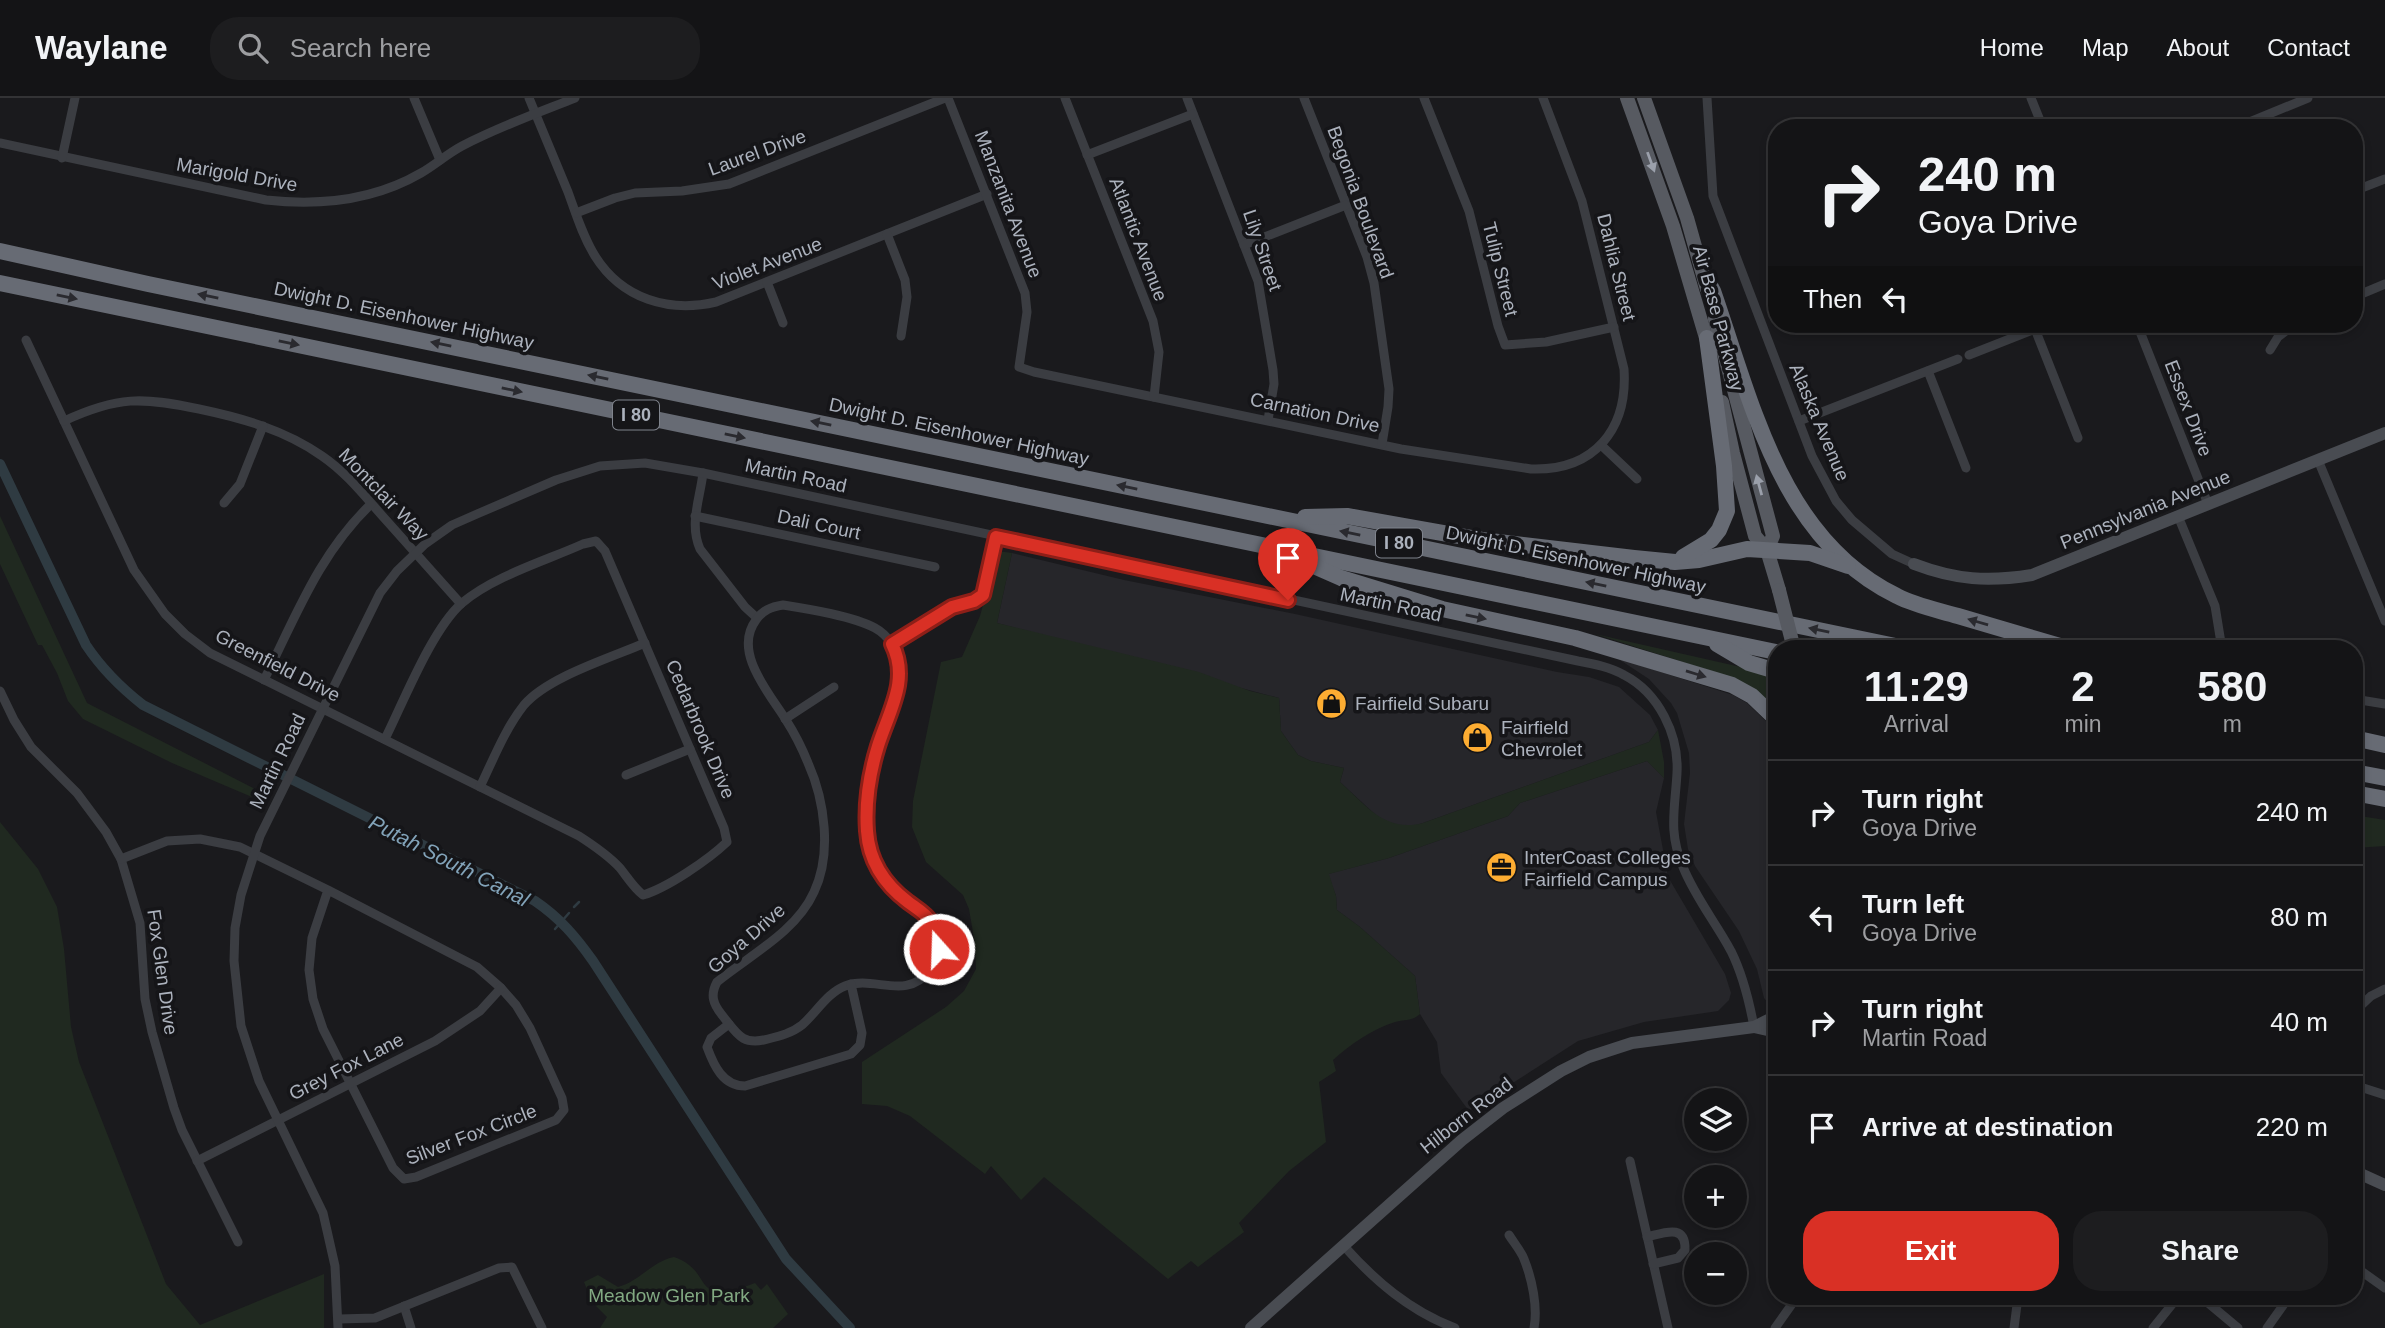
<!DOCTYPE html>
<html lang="en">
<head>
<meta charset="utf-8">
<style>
  body { margin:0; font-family:Helvetica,sans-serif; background:#1d1d1f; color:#f1f3f6; height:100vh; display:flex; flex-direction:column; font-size:26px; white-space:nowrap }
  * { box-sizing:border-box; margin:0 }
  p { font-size:23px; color:#9d9ea1 }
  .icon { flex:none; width:38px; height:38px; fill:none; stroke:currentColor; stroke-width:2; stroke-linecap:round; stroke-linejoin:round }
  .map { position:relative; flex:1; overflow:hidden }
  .drawer { position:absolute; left:1768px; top:542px; width:595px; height:665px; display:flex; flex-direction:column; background:#141416; border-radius:28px; box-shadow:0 4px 10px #0003,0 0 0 2px #333335 }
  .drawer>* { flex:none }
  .banner { position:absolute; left:1768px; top:21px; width:595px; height:214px; border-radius:28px; box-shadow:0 4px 10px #0003,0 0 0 2px #333335; background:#141416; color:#f1f3f6; overflow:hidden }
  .controls { position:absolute; left:1684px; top:990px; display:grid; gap:14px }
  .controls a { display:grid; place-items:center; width:63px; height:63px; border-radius:50%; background:#141416; box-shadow:0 4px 10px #0003,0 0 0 2px #333335; font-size:35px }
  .pin { position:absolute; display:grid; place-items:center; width:60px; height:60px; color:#fff; margin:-72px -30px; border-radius:50% 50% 50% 0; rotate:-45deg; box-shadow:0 0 7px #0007 }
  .pin .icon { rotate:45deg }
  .me { position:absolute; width:77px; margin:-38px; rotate:340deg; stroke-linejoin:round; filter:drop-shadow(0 0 5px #0008) }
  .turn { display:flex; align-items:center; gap:24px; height:147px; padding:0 35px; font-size:32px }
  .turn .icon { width:91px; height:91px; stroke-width:2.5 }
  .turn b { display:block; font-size:49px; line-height:60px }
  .then { display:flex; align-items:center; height:66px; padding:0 35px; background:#0003; gap:14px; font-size:26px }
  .eta { display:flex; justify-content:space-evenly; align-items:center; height:119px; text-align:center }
  .eta b { font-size:42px; font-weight:700; line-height:49px }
  .cta { display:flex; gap:14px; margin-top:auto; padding:14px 35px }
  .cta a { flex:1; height:80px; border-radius:28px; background:#d93025; color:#fff; font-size:28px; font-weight:700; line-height:80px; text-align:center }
  .cta a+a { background:#1d1d1f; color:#f1f3f6 }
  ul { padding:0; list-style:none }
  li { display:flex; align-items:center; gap:21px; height:105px; padding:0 35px; border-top:2px solid #333335 }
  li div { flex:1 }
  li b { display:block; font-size:26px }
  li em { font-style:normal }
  header { display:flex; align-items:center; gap:42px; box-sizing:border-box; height:98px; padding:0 35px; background:#141416; border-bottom:2px solid #333335 }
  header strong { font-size:33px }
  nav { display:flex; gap:38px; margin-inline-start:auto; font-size:24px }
  .search { width:490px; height:63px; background:#1d1d1f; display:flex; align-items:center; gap:18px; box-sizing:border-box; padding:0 24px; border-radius:28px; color:#9d9ea1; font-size:26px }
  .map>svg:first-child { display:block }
</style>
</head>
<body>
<header>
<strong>Waylane</strong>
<div class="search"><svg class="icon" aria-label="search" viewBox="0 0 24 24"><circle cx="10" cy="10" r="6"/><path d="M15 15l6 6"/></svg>Search here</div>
<nav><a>Home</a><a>Map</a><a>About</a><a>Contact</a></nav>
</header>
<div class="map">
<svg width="2385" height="1230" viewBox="0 0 2385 1230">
  <rect width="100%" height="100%" fill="#1a1a1d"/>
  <g fill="#26262a">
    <polygon points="1012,455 1124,482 1295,516 1557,574 1589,579 1619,589 1650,617 1658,632 1649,644 1423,725 1410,729 1395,727 1379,720 1340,684 1344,670 1311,663 1298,657 1281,633 1279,600 997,525"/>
    <polygon points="1617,560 1733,597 1747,605 1776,633 1776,908 1769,906 1764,900 1757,871 1739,833 1695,768 1688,751 1684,726 1690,675 1689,655 1677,615 1671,605 1649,581"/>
    <polygon points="1647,663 1664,680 1656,714 1668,779 1725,876 1731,895 1729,902 1718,913 1644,924 1578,943 1469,1013 1441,975 1437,944 1420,916 1415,878 1360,829 1337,812 1336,798 1328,776 1389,760 1508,718 1520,705"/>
  </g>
  <g fill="#202920">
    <polygon points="0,418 87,605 265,696 261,703 172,665 83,621 68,603 57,575 42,547 38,547 0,466"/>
    <path d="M998 453 1012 455 997 525 1199 574 1250 593 1279 600 1281 633 1298 657 1311 663 1344 670 1340 684C1366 707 1385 735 1423 725L1649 644 1658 632 1664 664V680L1647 663 1520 705 1508 718 1389 760 1329 776 1336 798 1337 812 1360 829 1415 878 1420 916C1411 924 1405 921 1395 924 1372 931 1351 946 1333 962L1336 973 1319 984 1326 1044 1289 1073 1239 1125 1244 1134 1198 1169 1191 1163 1168 1181 1044 1079 1021 1102 991 1068 985 1076 910 1018 887 1008 862 1006V964L946 909 964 893 976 871 975 846 969 811 963 797 926 764 912 729 913 703 941 564 962 559 980 518Z"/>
    <polygon points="1595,536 1776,577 1776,609 1736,581"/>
    <polygon points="2354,717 2385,722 2385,748 2354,750"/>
    <polygon points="0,724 38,771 57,809 64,851 71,929 79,964 166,1186 200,1227 324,1176 324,1230 0,1230"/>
    <path d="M674 1159C717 1174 687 1210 755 1185L761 1192 767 1186 788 1216 773 1230H600L607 1219 592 1204 584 1184 598 1177 618 1189C640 1183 651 1164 674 1159Z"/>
  </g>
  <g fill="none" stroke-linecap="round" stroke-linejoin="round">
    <g stroke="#2f3b42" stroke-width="2.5">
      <polyline points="574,809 579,804"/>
      <polyline points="555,831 569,815"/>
    </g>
    <path stroke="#2f3b42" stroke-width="10" d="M0 366 86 547C102 571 120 589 143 607L535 803C560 820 576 839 593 863L786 1161 850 1230"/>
    <g stroke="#3b3d42" stroke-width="9">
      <polyline points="414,0 440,62"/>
      <path d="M529 0C542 31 555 63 568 94 576 116 583 139 595 158 622 201 669 215 716 204L987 96"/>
      <path d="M948 0 1025 195 1027 214 1019 269 1034 274 1401 351 1531 371C1594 373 1628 332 1624 271L1582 103 1543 0"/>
      <polyline points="1065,0 1153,223 1159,254 1154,299"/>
      <polyline points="1187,0 1258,183 1273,272 1274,286 1268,322"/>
      <polyline points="1304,0 1367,159 1374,185 1389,291 1388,309 1382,346"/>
      <polyline points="1424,0 1469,113 1498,228 1505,247 1546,244 1614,229"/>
      <polyline points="1707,0 1713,98 1812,358 1836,403 1852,422 1892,456 1914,466"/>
      <polyline points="2031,0 2043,30"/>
      <polyline points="2235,30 2308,0"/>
      <path d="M0 45 266 102C320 108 373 103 421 75 435 67 447 56 462 48 498 29 537 15 575 0"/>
      <polyline points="1087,57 1193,16"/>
      <polyline points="62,60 75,0"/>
      <polyline points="2354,93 2385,81"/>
      <polyline points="576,115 615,100 635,95 682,93 729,86 945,0"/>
      <polyline points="887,136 905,182 907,199 901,238"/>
      <polyline points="1244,147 1346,107"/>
      <polyline points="767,184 783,225"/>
      <polyline points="2354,199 2385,186"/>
      <polyline points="2137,226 2208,406"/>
      <polyline points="2035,231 2078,340"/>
      <path d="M26 242 134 472 165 516 185 536 210 555 579 738C593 747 608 757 620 770 628 780 633 789 643 797 667 790 708 762 727 744L724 730 605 453 596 443 583 446C545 463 494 478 462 505 432 531 403 605 385 641"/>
      <polyline points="2270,252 2278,239 2295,226"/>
      <polyline points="1969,257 2035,231 2041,226"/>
      <polyline points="1928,273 1966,370"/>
      <path d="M64 323C118 298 142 299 199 311 242 320 285 332 322 358 347 375 366 400 386 422 411 450 436 478 461 506"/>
      <polyline points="1799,323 1958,261"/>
      <polyline points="1601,347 1637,381"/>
      <polyline points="2318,362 2385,523"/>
      <path d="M703 375C700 401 689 426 700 451L745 509 757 520"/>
      <polyline points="224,405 240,386 263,328"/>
      <polyline points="695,418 935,469"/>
      <polyline points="2178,418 2215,508 2222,551"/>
      <path d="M783 507C808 511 853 518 875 530 888 537 899 553 900 568 902 588 891 610 885 629 872 666 861 710 868 749 871 764 881 779 891 790 908 808 935 816 938 844 939 854 936 865 929 873 906 903 874 877 845 888 827 895 816 915 802 927 792 935 780 938 768 941 742 948 737 936 722 917 713 906 710 897 717 884 750 857 796 834 814 794 832 756 825 703 808 665 802 650 795 636 786 622 770 596 732 554 756 522 763 512 771 509 783 507Z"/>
      <polyline points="892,546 952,509 974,503 983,497 996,439"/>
      <path d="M264 582C296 518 319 456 371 406"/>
      <polyline points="0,593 14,622 31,649 77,695 106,734 121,761 140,825 145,901 152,934 174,1010 182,1032 238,1144"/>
      <polyline points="2354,601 2385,606"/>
      <polyline points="785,621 834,589"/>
      <polyline points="626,677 690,651"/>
      <path d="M480 689C493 662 505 631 524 607 548 579 610 560 645 545"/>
      <polyline points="121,761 167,743 200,741 240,749 328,792 477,869 501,890 516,907 530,930 562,1000 564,1012 556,1022 416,1079 404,1081 393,1070 323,931 313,901 309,872 312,840 328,792"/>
      <polyline points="2354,914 2371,898 2385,891"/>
      <path d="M729 926 711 940 707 949C714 968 723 988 745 988L851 956 860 947 862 935 851 886"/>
      <polyline points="2354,987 2385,997"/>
      <polyline points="1775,1034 1776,1035"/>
      <polyline points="197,1063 435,943 480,913 501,890"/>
      <polyline points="1630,1063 1668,1230"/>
      <path d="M1509 1137C1514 1145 1521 1153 1524 1161 1532 1181 1538 1209 1534 1230"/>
      <path d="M1647 1139C1664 1135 1686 1125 1685 1152L1678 1160 1653 1166"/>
      <path d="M1343 1147C1375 1183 1410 1213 1455 1230"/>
      <polyline points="2354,1168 2385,1190"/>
      <polyline points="2201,1199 2238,1230"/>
      <polyline points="404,1208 411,1230"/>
      <polyline points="339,1221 375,1220 499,1170 512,1169 542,1230"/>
      <path d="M338 1230 335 1168 323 1115 259 983 241 928 234 863 235 830 241 797 260 738 380 495 397 473 425 446 452 427 477 416 556 382 600 368 645 365 703 375 1578 563C1594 566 1610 569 1624 577 1659 595 1679 637 1677 675 1675 711 1668 734 1683 769 1695 799 1716 825 1731 853 1743 877 1749 902 1754 929"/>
      <polyline points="1775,1230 1797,1199"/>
      <polyline points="2014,1230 2018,1199"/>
      <polyline points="2153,1230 2178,1199"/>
      <polyline points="2267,1230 2289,1199"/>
    </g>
    <g stroke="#494c52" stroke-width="12">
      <path d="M1914 466C1956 482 1988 484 2032 477L2385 335"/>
      <polyline points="1754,929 1776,934"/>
      <polyline points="2354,1073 2385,1087"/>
      <polyline points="1251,1230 1462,1042 1503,1010 1561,973 1589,959 1632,945 1754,929 1776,918"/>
    </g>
    <g stroke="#575a61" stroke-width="14">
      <polyline points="1627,0 1673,128 1709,250"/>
      <polyline points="1644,0 1687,120 1707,191"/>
      <polyline points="1715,221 1773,438 1767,452"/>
      <polyline points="1722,304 1733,355 1755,438 1767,452 1779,492"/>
    </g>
    <g stroke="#676b74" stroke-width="16">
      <polyline points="0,153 148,186 1910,551"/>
      <path d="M1706 180 1713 193C1752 305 1781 442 1897 498 1916 508 1938 512 1958 518 1995 529 2033 540 2070 551"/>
      <polyline points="0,185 1776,554"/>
      <polyline points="1305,419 1347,418 1482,442 1634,460 1675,464 1699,462 1747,451 1810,455 1848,468"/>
      <polyline points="1683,459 1711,442 1719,432 1727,413 1724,368 1707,240"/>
      <polyline points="1300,462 1341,480 1442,511 1575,540 1732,587 1752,598 1776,621"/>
      <polyline points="1717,546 1749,565 1776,573"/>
      <polyline points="2354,640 2385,647"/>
      <polyline points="2354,674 2385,680"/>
      <polyline points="2354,695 2385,701"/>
    </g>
    <polyline stroke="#575a61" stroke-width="14" points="1779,492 1794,551"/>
  </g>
  <defs><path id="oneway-solid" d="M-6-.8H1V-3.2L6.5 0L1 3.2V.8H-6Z" transform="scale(1.75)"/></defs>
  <g fill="#9ba0ab">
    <use href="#oneway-solid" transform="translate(1651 64) rotate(70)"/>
    <use href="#oneway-solid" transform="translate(1759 387) rotate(-105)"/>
  </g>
  <g fill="#2a2a2f">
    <use href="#oneway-solid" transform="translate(208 198) rotate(-169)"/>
    <use href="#oneway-solid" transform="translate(67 199) rotate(12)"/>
    <use href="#oneway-solid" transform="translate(289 245) rotate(12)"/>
    <use href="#oneway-solid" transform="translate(441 246) rotate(-168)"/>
    <use href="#oneway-solid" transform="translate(598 279) rotate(-168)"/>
    <use href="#oneway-solid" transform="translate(512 292) rotate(12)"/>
    <use href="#oneway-solid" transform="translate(821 325) rotate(-168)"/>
    <use href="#oneway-solid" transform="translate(735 338) rotate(12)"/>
    <use href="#oneway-solid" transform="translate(1127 389) rotate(-168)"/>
    <use href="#oneway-solid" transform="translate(1350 435) rotate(-168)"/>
    <use href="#oneway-solid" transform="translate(1596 486) rotate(-168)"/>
    <use href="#oneway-solid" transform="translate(1476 519) rotate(12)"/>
    <use href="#oneway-solid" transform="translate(1978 524) rotate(-164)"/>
    <use href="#oneway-solid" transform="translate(1819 532) rotate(-168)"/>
    <use href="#oneway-solid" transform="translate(1696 576) rotate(17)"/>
  </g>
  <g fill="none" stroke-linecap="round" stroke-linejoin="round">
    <defs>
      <path id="route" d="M939 851C938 842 937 833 932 825 927 816 916 810 908 804 884 786 869 763 867 733 865 705 870 674 878 648 889 613 910 582 892 546L952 509 974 503 983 497 996 439 1288 502"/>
    </defs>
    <use href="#route" stroke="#8d1f18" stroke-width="18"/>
    <use href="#route" stroke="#d93025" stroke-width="12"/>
  </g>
  <defs>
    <symbol id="shop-disc" viewBox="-11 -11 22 22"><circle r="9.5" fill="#fdad32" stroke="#151518"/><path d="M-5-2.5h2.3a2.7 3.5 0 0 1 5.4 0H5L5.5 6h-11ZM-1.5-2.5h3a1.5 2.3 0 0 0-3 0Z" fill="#111"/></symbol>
    <symbol id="office-disc" viewBox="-11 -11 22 22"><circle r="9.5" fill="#fdad32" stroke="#151518"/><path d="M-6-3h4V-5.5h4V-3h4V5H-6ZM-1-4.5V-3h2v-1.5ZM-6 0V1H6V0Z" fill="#111"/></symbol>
  </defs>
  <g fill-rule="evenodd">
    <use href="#shop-disc" x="1314" y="588" width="35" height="35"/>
    <use href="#shop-disc" x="1460" y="622" width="35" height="35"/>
    <use href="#office-disc" x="1484" y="752" width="35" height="35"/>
  </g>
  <g text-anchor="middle" stroke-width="7" stroke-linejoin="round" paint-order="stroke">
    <g fill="#151518" stroke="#7f838c" stroke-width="2">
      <rect x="613" y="302.5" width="46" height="29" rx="5"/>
      <rect x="1376" y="430.5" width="46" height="29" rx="5"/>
    </g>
    <g font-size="18" font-weight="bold" fill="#acb2bd">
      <text x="636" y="323">I 80</text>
      <text x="1399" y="451">I 80</text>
    </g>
    <g font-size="19" fill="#acb2bd" stroke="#151518">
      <text transform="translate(757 54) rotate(-20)" y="7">Laurel Drive</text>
      <text transform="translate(237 76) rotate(10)" y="7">Marigold Drive</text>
      <text transform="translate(1361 104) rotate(70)" y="7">Begonia Boulevard</text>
      <text transform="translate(1009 106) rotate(69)" y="7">Manzanita Avenue</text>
      <text transform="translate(1139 141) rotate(69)" y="7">Atlantic Avenue</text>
      <text transform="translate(1263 152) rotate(71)" y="7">Lily Street</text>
      <text transform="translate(767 165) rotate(-21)" y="7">Violet Avenue</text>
      <text transform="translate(1617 169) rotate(76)" y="7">Dahlia Street</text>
      <text transform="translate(1501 171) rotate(76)" y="7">Tulip Street</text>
      <text transform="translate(404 217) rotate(12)" y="7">Dwight D. Eisenhower Highway</text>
      <text transform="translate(1719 220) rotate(75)" y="7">Air Base Parkway</text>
      <text transform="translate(2189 310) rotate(69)" y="7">Essex Drive</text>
      <text transform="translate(1315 314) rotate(12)" y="7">Carnation Drive</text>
      <text transform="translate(1820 324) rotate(67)" y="7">Alaska Avenue</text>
      <text transform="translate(959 333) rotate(12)" y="7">Dwight D. Eisenhower Highway</text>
      <text transform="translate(796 377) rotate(12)" y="7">Martin Road</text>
      <text transform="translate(384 396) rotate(46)" y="7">Montclair Way</text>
      <text transform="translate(2145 411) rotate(-22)" y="7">Pennsylvania Avenue</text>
      <text transform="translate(819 426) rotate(12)" y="7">Dali Court</text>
      <text transform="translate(1576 461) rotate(12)" y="7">Dwight D. Eisenhower Highway</text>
      <text transform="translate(1391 506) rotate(12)" y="7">Martin Road</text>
      <text transform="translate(278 567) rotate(27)" y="7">Greenfield Drive</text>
      <text transform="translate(701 631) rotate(67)" y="7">Cedarbrook Drive</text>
      <text transform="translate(277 663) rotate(-64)" y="7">Martin Road</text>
      <text transform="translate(746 840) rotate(-41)" y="7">Goya Drive</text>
      <text transform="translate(163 874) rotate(82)" y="7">Fox Glen Drive</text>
      <text transform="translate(346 968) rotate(-27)" y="7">Grey Fox Lane</text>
      <text transform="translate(1466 1017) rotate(-38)" y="7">Hilborn Road</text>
      <text transform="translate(471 1036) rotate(-21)" y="7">Silver Fox Circle</text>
    </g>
    <g font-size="19" fill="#acb2bd" stroke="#151518" text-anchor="start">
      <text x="1355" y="612">Fairfield Subaru</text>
      <text x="1501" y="636">Fairfield<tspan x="1501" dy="22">Chevrolet</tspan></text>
      <text x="1524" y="766">InterCoast Colleges<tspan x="1524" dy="22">Fairfield Campus</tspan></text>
    </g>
    <g font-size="19" fill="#82a982" stroke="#151518">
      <text x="669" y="1204">Meadow Glen Park</text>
    </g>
    <g font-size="21" font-style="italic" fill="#82a3b9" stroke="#151518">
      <text transform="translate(449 763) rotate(27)" y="7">Putah South Canal</text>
    </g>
  </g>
</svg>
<div class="controls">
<a><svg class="icon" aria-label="layers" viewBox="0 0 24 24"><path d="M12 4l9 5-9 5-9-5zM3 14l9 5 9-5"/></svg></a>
<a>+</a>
<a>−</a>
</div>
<div class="pin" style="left:1288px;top:502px;background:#d93025"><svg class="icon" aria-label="arrive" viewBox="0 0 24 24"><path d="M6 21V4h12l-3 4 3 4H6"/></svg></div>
<svg class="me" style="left:939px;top:851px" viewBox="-20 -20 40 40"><circle r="17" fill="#d93025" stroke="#fff" stroke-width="3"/><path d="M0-11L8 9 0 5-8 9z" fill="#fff"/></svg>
<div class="banner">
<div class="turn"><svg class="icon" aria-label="right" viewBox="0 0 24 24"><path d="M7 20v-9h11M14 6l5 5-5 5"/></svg><div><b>240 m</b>Goya Drive</div></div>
<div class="then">Then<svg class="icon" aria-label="left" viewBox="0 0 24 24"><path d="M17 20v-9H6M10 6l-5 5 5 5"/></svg></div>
</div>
<section class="drawer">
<div class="eta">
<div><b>11:29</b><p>Arrival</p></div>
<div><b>2</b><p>min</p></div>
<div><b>580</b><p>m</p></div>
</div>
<ul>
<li><svg class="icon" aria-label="right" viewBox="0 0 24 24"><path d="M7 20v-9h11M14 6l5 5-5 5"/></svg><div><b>Turn right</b><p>Goya Drive</p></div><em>240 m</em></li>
<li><svg class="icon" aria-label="left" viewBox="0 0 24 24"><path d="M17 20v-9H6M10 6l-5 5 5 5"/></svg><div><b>Turn left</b><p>Goya Drive</p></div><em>80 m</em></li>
<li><svg class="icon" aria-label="right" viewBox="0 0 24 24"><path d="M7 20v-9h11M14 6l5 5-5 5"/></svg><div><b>Turn right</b><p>Martin Road</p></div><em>40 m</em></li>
<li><svg class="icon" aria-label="arrive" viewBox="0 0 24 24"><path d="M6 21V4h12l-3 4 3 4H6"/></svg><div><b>Arrive at destination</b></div><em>220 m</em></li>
</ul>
<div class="cta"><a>Exit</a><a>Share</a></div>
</section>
</div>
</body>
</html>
